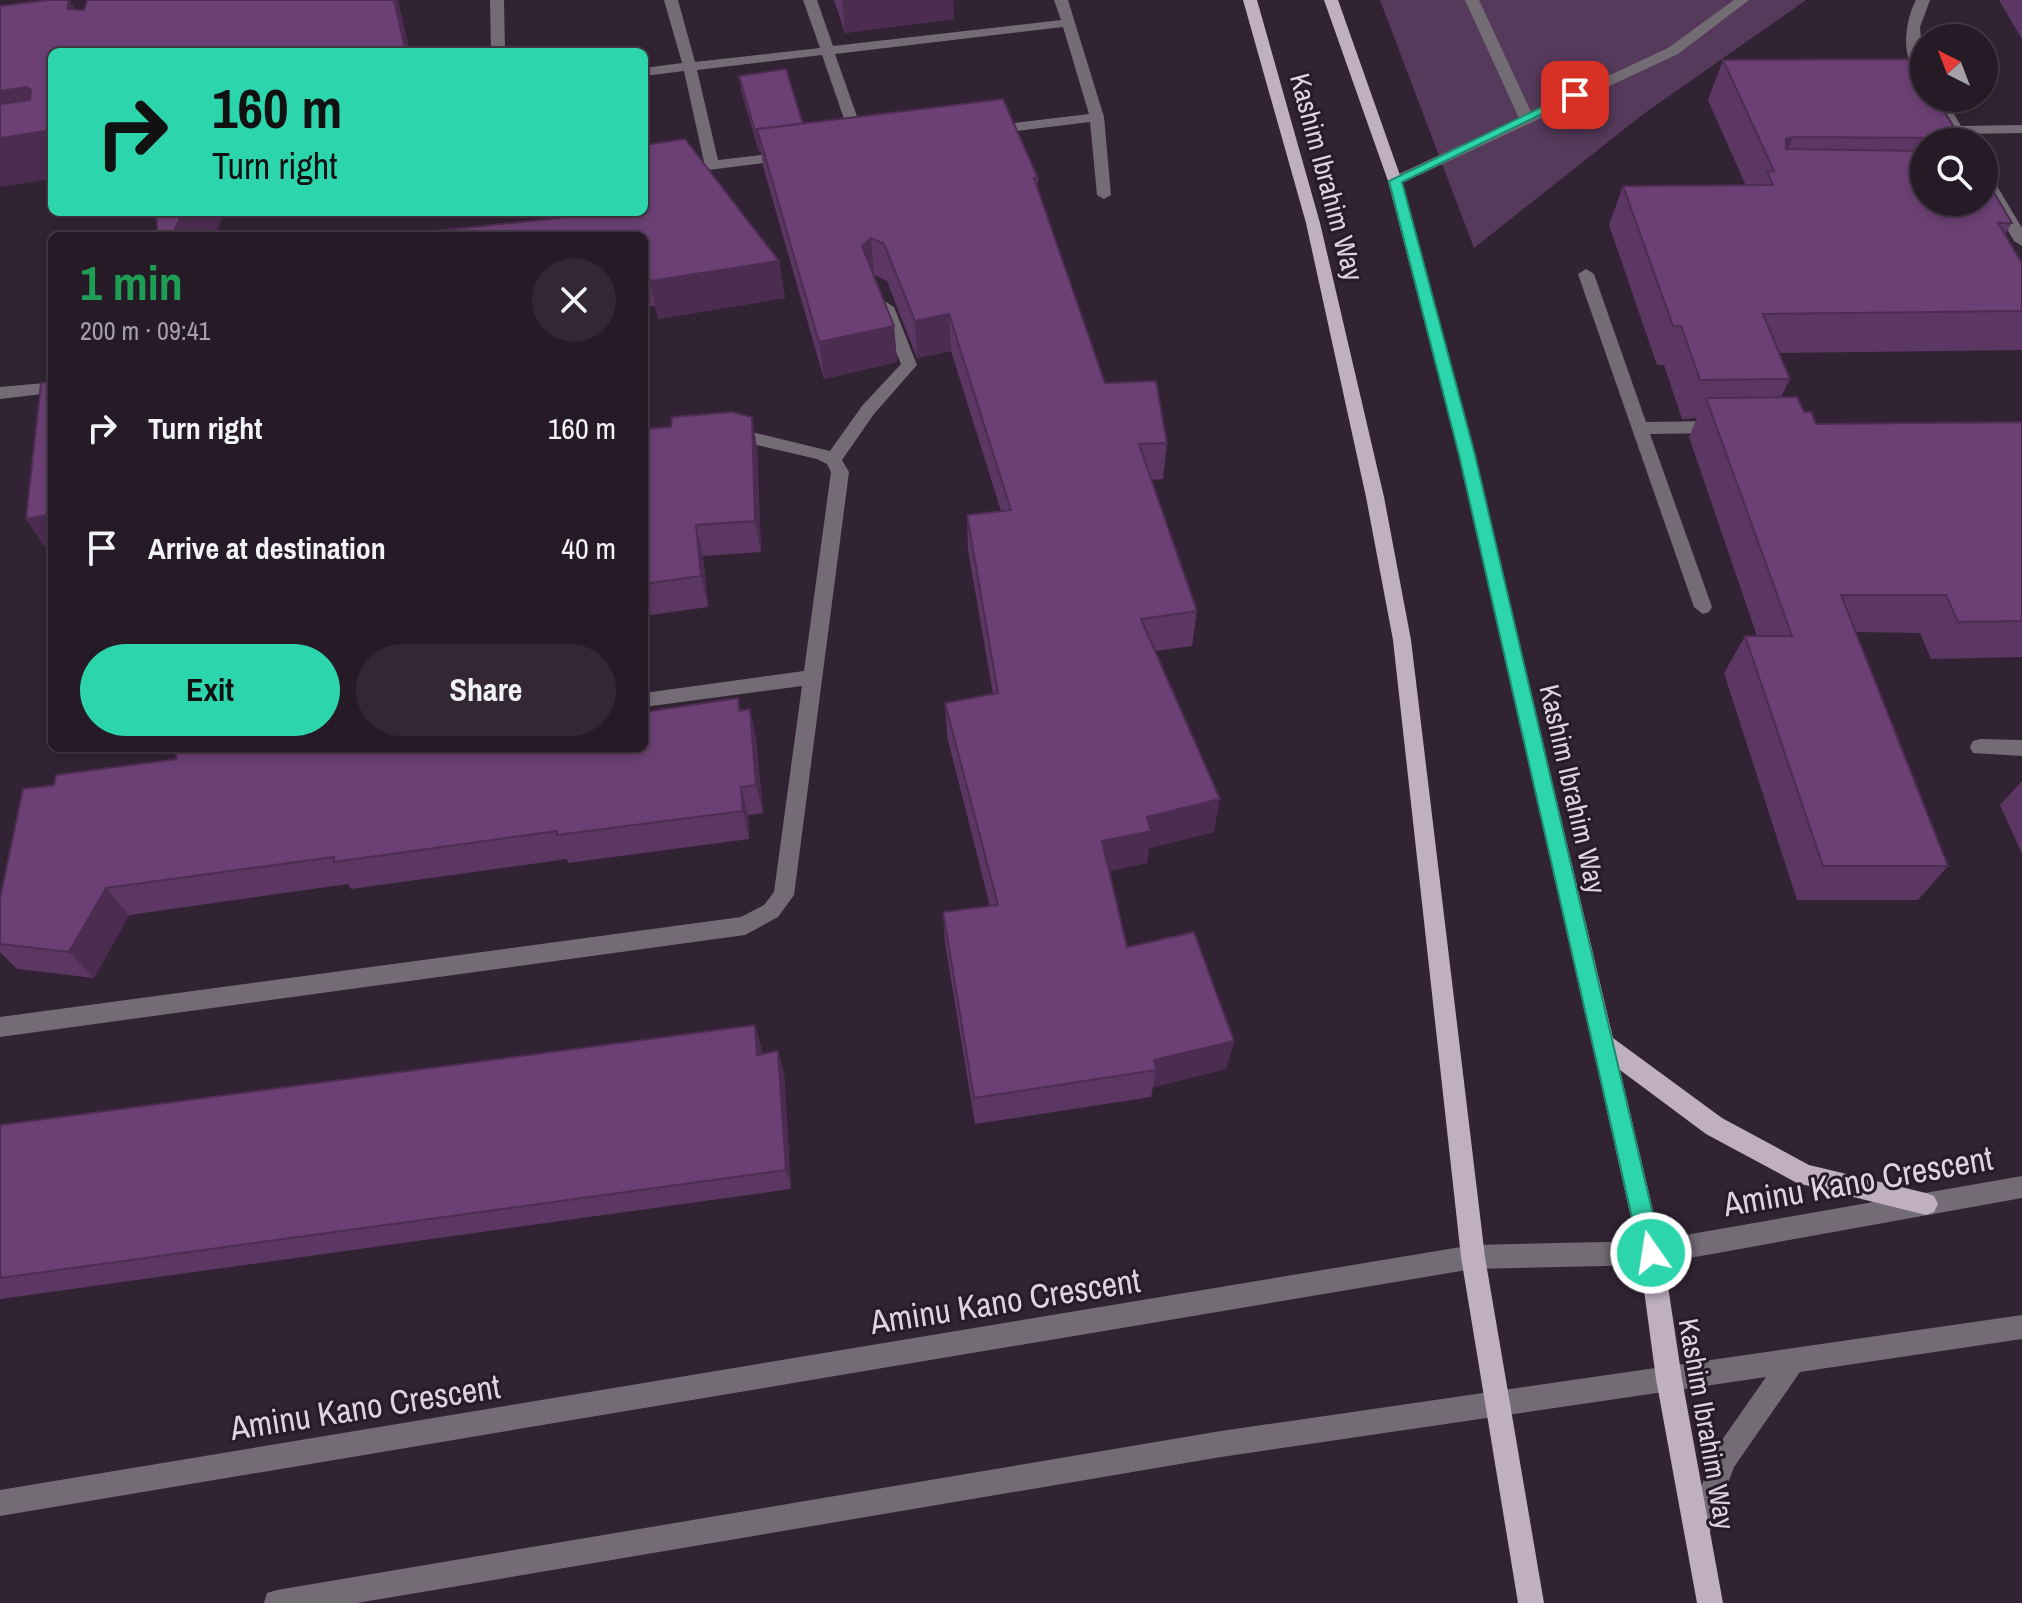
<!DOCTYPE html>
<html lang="en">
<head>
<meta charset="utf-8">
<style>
  body { margin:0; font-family:"Archivo Narrow",sans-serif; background:#322733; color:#f1f3f6; height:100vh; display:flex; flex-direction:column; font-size:30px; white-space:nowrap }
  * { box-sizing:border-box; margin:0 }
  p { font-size:26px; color:#a4a1a7 }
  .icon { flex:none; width:44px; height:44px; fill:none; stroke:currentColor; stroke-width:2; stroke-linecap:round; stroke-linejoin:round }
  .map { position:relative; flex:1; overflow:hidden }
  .panel { position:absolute; left:48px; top:232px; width:600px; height:520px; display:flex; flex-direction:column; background:#261a27; border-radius:12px; box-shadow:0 4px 12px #0003,0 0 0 2px #423844 }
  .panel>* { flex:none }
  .guide { position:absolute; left:48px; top:48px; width:600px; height:168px; border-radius:12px; box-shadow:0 4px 12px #0003,0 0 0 2px #423844; background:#2cd5ab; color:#111; overflow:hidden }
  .needle { width:52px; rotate:318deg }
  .fabs { position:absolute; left:1910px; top:24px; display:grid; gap:16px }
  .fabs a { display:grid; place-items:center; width:88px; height:88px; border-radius:50%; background:#261a27; box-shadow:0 4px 12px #0003,0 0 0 2px #423844; font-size:40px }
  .pin { position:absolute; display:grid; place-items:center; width:68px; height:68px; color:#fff; margin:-34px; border-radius:16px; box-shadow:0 4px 12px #0006 }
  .me { position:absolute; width:88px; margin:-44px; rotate:347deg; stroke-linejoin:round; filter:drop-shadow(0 0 6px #0008) }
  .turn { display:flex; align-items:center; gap:28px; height:168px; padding:0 32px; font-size:36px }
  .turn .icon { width:104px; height:104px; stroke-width:2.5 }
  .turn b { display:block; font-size:56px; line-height:68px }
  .round { display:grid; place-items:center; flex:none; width:84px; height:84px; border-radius:42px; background:#322733 }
  .head { display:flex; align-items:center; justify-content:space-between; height:136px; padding:0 32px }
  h1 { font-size:48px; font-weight:700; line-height:60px; color:#1e9e55 }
  .cta { display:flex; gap:16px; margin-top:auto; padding:16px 32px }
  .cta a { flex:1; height:92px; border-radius:48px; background:#2cd5ab; color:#111; font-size:32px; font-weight:700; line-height:92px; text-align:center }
  .cta a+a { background:#322733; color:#f1f3f6 }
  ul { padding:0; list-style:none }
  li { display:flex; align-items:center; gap:24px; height:120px; padding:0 32px }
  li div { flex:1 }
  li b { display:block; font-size:30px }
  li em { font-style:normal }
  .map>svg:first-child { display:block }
</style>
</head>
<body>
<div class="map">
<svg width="2022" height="1603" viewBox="0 0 2022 1603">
  <rect width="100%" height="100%" fill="#322334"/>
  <polygon fill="#563a5c" points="1380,0 1806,0 1642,115 1474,248"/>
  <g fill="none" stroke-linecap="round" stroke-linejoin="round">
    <g fill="#746c75" fill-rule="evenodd">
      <polygon points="490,0 504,0 505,52 491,52"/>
      <polygon points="664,0 678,0 695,62 820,48 803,0 817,0 833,46 1061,20 1054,0 1068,0 1104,117 1111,195 1104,199 1097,195 1090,122 990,134 983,130 990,126 1089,114 1063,27 835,54 866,142 859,146 852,142 822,55 697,70 718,160 788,152 795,156 788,160 644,178 644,170 704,162 684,71 644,76 644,68 682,63"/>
      <polygon points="1465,0 1479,0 1531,112 1668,48 1734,0 1749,0 1678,54 1400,184 1390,184 1390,178 1519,118"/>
      <path d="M1916 0H1930L1920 27 1924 77C1898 65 1905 20 1916 0Z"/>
      <polygon points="1931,98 1945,98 1961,126 2022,125 2022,133 1966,134 1971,142 1957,142"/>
      <polygon points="1984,172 1991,176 2022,228 2022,246 2014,241 1984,189"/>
      <polygon points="1586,269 1594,274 1646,422 1718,421 1726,427 1718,433 1650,434 1712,607 1709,612 1703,614 1694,607 1578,274"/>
      <polygon points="886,302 894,307 917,365 874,414 842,460 849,472 794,895 778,917 745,935 0,1037 0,1017 741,917 764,905 774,892 802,686 644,707 644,693 804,671 831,472 827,464 817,459 731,439 723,433 731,427 830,451 862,406 901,364 878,307"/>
      <polygon points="45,383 52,387 51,393 0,399 0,387"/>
      <polygon points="1980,739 2022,740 2022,756 1973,753 1970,747 1973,741"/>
      <polygon points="2022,1176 2022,1198 1651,1265 1473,1269 0,1516 0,1490 1473,1245 1651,1241"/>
      <polygon points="2022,1315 2022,1339 1800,1372 1734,1467 1706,1542 1697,1546 1688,1542 1684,1533 1715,1450 1766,1377 1221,1457 357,1603 264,1603 267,1593 277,1590 1221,1431"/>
    </g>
    <g fill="#bfafc1" fill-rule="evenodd">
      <polygon points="1243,0 1257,0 1320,223 1384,497 1411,640 1485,1257 1544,1603 1518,1603 1461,1257 1393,640 1366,497 1306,223"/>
      <polygon points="1324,0 1338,0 1402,181 1475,455 1613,1038 1722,1118 1809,1165 1926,1193 1934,1196 1938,1204 1934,1212 1926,1215 1797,1183 1706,1134 1620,1070 1663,1253 1682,1379 1723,1603 1697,1603 1656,1379 1639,1253 1459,455 1388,181"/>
    </g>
  </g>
  <g fill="#5d3764">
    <polygon points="834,0 953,0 954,19 845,33"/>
    <polygon points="1999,0 2022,0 2022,39"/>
    <polygon points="1723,60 1963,142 1924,142 1924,202 2012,223 2005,235 2022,263 2022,350 1779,353 1790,379 1781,397 1804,412 1816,424 2022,422 2022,657 1931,659 1920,633 1856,632 1948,866 1918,900 1797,900 1724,673 1745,636 1757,636 1689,437 1697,418 1682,419 1664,365 1657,365 1609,225 1623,186 1746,186 1708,100"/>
    <polygon points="739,76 803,124 1038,178 1038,189 1105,383 1167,443 1163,479 1151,480 1197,611 1192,646 1155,651 1214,832 1149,848 1147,863 1109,871 1127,947 1234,1041 1226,1069 1153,1087 1151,1097 975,1124 945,943 943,912 990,906 947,736 945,703 993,694 968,550 967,515 1001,511 951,351 917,358 887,281 874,275 894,326 897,362 824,379 763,166 761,152 759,152 741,90"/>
    <polygon points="644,236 779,261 785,298 658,319 655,306 644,307"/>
    <polygon points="752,417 757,448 761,552 703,556 708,607 644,616 644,429"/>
    <polygon points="738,698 741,711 750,709 756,739 763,813 748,815 749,839 568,863 567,859 351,889 348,884 129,915 94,978 17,969 0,952 0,898 54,785 176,759 644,748"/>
    <polygon points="2022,781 2022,854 2000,805"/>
    <polygon points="755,1025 761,1047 762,1054 784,1072 791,1189 0,1299 0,1125"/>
  </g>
  <g fill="#4c2d51">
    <polygon points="69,0 70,0 91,42 67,9"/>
    <polygon points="394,0 398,0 410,52 406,52"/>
    <polygon points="842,0 953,0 954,19 845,33"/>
    <polygon points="27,87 50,130 52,130 52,179 0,187 0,91"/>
    <polygon points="1793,137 1776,176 1786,139"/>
    <polygon points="757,138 759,138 761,152 759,152"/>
    <polygon points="183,212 225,212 215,236 172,236"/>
    <polygon points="871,238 874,274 865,283 862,246"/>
    <polygon points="779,261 785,298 658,319 650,281"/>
    <polygon points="949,314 951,351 917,358 915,321"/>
    <polygon points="894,326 897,362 824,379 819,342"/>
    <polygon points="752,417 757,448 761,552 755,521"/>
    <polygon points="52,514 52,544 44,546 26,519"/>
    <polygon points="696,525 703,556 708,607 701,576"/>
    <polygon points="750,709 756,739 763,813 756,785"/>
    <polygon points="741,787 748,815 749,839 743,811"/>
    <polygon points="1220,799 1214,832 1149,848 1147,863 1099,873 1102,841 1147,817"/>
    <polygon points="106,888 129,915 94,978 69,952"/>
    <polygon points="755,1025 761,1047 763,1075 757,1055"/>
    <polygon points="1234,1041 1226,1069 1153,1087 1156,1070 1154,1060"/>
    <polygon points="778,1051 784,1072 791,1189 786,1170"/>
  </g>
  <g fill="#6c4074" stroke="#4c2d51" stroke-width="2">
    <polygon points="48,0 69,0 67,9 84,10 87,0 394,0 406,52 52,52 52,130 0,138 0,104 30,100 31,90 27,87 0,91 0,6"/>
    <polygon points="1912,59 1924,78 1924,98 1936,98 1963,142 1947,142 1948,141 1945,138 1793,137 1786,139 1786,149 1924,151 1924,202 1984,202 1984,176 2012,223 1998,223 2022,263 2022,311 1763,314 1790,379 1700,380 1681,326 1673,326 1623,186 1773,185 1767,172 1774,171 1723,60"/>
    <polygon points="786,69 803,124 757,129 759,138 757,138 739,76"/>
    <polygon points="1003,99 1038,178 1034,178 1105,383 1156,381 1167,443 1139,444 1197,611 1141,619 1220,799 1147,817 1151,831 1102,841 1127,947 1194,932 1234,1041 1154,1060 1156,1070 974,1098 943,912 998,905 945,703 998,693 967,515 1011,510 949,314 915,321 884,244 871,238 862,246 894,326 819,342 757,129"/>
    <polygon points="685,139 779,261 650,281 647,268 644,268 644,236 417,236 417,233 577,216 577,212 644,212 644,145"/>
    <polygon points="156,212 183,212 172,236 158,236"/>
    <polygon points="52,381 52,514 26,519 41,383"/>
    <polygon points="1797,397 1804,412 1811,412 1816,424 2022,422 2022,621 1958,622 1946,595 1841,595 1948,866 1823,866 1745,636 1792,636 1706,398"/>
    <polygon points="732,412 752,417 755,521 696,525 701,576 644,584 644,429 671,427 672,417"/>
    <polygon points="738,698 739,711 750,709 756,785 741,787 743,811 557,835 557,831 334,862 334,857 106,888 69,952 0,944 0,898 23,789 54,785 56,775 176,759 177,748 644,748 644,712"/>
    <polygon points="755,1025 757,1055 778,1051 786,1170 0,1278 0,1125"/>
  </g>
  <polygon fill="#2cd5ab" stroke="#1d8a6f" stroke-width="2" points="1571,93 1581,95 1402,182 1475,455 1662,1253 1659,1261 1651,1264 1643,1261 1640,1253 1459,455 1389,181"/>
  <g text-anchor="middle" stroke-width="6" stroke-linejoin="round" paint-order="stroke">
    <g font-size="28" fill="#ded4df" stroke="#281a2a">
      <text transform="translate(1327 177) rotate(75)" y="10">Kashim Ibrahim Way</text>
      <text transform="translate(1573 789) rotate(77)" y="10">Kashim Ibrahim Way</text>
      <text transform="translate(1707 1424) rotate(80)" y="10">Kashim Ibrahim Way</text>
    </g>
    <g font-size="34" fill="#ded4df" stroke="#281a2a">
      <text transform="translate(1858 1181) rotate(-10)" y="12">Aminu Kano Crescent</text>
      <text transform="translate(1005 1301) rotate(-9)" y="12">Aminu Kano Crescent</text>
      <text transform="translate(365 1407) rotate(-9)" y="12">Aminu Kano Crescent</text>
    </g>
  </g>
</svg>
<div class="fabs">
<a><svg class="needle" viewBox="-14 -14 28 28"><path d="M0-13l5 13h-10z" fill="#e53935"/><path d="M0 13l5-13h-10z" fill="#a4a1a7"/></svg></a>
<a><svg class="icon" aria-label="search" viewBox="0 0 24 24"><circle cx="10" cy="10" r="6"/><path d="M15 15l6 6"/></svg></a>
</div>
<div class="pin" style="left:1575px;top:95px;background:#d93025"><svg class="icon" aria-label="arrive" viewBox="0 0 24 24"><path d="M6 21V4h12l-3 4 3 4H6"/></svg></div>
<svg class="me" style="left:1651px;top:1253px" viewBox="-20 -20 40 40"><circle r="17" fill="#2cd5ab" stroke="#fff" stroke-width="3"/><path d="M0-11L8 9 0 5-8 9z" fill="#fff"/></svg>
<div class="guide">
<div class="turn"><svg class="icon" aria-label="right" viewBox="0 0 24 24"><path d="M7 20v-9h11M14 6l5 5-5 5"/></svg><div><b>160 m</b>Turn right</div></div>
</div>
<section class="panel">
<div class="head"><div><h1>1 min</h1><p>200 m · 09:41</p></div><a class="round"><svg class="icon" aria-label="close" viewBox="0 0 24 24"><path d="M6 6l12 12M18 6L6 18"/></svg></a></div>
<ul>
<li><svg class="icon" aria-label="right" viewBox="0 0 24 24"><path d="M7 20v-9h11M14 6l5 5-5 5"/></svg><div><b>Turn right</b></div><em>160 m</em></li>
<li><svg class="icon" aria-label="arrive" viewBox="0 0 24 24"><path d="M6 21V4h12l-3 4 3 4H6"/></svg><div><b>Arrive at destination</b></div><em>40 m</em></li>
</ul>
<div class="cta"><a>Exit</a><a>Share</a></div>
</section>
</div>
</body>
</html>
